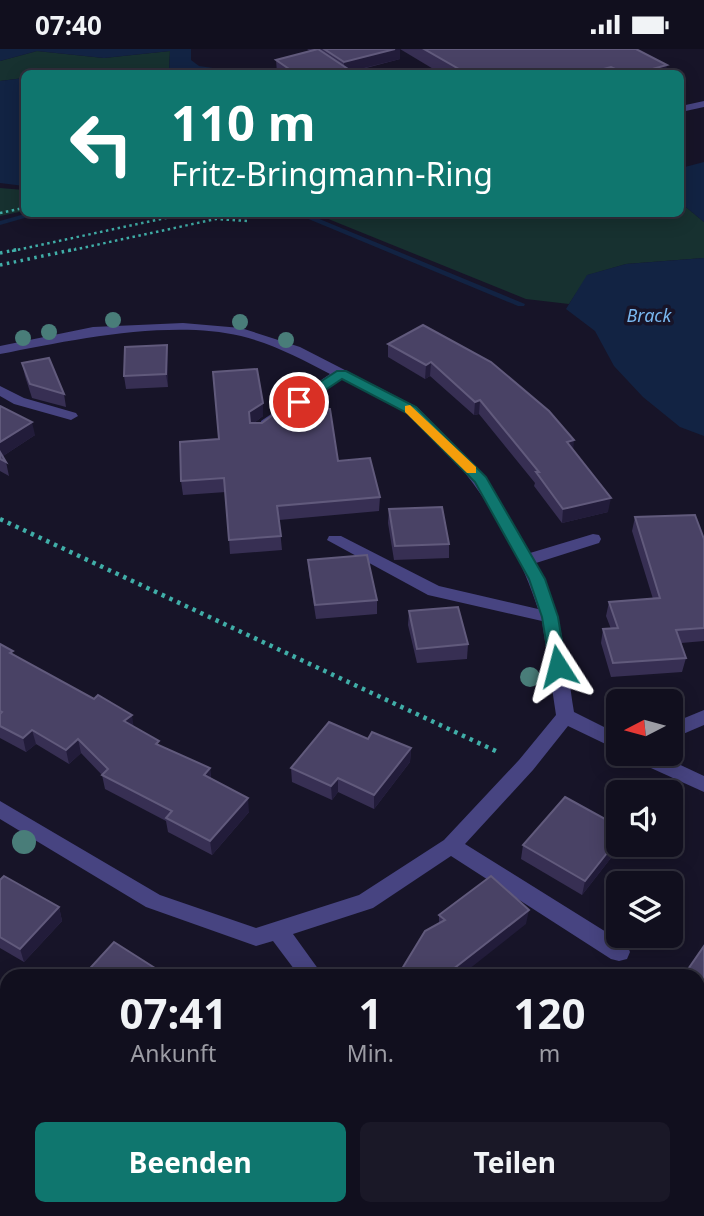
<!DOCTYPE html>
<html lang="de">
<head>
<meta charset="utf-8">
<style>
  body { margin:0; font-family:"Noto Sans",sans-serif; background:#1a1827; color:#f1f3f6; height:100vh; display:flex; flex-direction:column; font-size:26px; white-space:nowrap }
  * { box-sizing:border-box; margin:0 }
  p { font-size:23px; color:#9c9ca4 }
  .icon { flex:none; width:38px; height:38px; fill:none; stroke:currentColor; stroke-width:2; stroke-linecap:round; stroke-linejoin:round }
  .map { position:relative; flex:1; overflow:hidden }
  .side { position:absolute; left:0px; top:920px; width:705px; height:247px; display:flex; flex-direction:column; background:#110f1e; border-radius:21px 21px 0 0; box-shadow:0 4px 18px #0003,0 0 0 2px #302f3c }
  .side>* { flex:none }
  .top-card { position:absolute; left:21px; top:21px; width:663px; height:147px; border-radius:10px; box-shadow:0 4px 18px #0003,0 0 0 2px #302f3c; background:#0f766e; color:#fff; overflow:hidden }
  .needle { width:46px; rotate:264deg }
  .controls { position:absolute; left:606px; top:640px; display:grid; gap:14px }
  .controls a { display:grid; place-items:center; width:77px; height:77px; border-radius:10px; background:#110f1e; box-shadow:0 4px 18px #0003,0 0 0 2px #302f3c; font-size:35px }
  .pin { position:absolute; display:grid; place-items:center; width:60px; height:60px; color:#fff; margin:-30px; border:4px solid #fff; border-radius:50%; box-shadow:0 2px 7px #0007 }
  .me { position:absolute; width:77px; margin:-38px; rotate:351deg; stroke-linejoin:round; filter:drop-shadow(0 0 5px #0008) }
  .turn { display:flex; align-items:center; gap:24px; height:147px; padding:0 35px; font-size:32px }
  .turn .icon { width:91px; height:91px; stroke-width:2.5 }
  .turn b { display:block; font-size:49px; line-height:60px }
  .eta { display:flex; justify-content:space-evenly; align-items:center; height:119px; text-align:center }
  .eta b { font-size:42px; font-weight:700; line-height:49px }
  .action { display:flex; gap:14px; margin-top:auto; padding:14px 35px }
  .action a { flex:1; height:80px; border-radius:10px; background:#0f766e; color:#fff; font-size:28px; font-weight:700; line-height:80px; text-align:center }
  .action a+a { background:#1a1827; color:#f1f3f6 }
  .status { display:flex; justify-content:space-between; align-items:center; height:49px; padding:0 35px; background:#110f1e; direction:ltr }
  .status svg { height:19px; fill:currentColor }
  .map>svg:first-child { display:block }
</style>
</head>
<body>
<div class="status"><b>07:40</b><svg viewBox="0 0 49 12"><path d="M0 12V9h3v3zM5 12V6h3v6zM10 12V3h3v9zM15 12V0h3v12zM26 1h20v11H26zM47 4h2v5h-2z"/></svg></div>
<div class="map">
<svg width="704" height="1167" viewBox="0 0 704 1167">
  <rect width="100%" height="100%" fill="#171428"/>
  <g fill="#173130">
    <polygon points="37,2 104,9 170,2 169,24 24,24 24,29 0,32 0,12"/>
    <polygon points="0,139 24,141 24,162 0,167"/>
    <polygon points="681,154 704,173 704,209 626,215 588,226 569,255 526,250 316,165 681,164"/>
  </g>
  <g fill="#122343">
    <polygon points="0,0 191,0 191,11 199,17 248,24 169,24 170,2 104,9 37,2 0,12"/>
    <polygon points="24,29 24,137 0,134 0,32"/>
    <polygon points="704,113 704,173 681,154 681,119"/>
    <polygon points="704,209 704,387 680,378 643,348 614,317 595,282 566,260 587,226 626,215"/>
  </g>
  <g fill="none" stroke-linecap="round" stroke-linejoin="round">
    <g fill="#122343" fill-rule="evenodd">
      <polygon points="28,164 42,164 0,176 0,172"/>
      <polygon points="294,164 305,164 525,255 524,257 518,257"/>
      <polygon points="0,993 7,996 7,1010 0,1007"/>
      <polygon points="233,1160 253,1160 257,1167 237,1167"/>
    </g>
    <g stroke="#40aea8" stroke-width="2.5" stroke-dasharray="2.5 3.5" stroke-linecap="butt">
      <polyline points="0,164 24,159"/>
      <polyline points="12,202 189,164"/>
      <polyline points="68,202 216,170 247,172"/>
    </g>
    <g stroke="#40aea8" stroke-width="3.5" stroke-dasharray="2.5 4.5" stroke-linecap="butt">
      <polyline points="0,204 20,200"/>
      <polyline points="0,216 76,200"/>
    </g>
    <polyline stroke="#40aea8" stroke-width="4.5" stroke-dasharray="3.5 5" stroke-linecap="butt" points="0,470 500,704"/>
    <g fill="#474481" fill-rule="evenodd">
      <polygon points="704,52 704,58 681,63 681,57"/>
      <path d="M183 274 241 279 300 298 417 358 486 428 530 504 593 485 599 486 601 490 599 494 536 514C562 559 566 612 574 663L618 685V701L568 677 533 721 465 795 627 896 630 903 627 910 619 912 611 910 451 807 373 859 293 885 324 928H300L273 892 256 897 146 858 0 770V752L160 846 256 879 359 846 444 791 519 711 556 666 542 572 428 546 327 491 329 487H341L439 537 538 560C515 488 467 413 408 365 390 350 362 341 341 330L271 378H261V372L330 325C302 310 273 295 241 287 170 270 71 291 0 305V297L93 278Z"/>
      <polygon points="0,337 24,349 76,364 78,367 71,371 14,355 0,347"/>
      <polygon points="704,661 704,676 683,685 677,699 670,701 670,675"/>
      <polygon points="629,705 657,705 704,727 704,743 631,710"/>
    </g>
  </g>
  <g fill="#497d79">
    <circle cx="113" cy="271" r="8"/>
    <circle cx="240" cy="273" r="8"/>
    <circle cx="49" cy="283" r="8"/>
    <circle cx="23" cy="289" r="8"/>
    <circle cx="286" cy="291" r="8"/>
    <circle cx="530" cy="628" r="10"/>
    <circle cx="24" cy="793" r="12"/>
  </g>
  <g fill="#372f53">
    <polygon points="307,0 636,0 666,24 440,24 400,0 400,10 351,23 354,24 277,24 276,11 310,2"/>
    <polygon points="423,276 573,401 608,463 562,474 534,437 535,434 479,365 474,366 430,327 425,330 388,308 388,295"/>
    <polygon points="167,296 168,309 168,338 126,340 124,327"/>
    <polygon points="22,314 64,345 66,358 32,349 25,327"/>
    <polygon points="263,354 263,367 254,374 338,412 380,448 379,462 279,471 282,501 230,505 226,443 183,446 181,432"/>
    <polygon points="0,357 35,386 3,407 6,413 9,427 0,422"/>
    <polygon points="389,460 449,495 449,509 394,511 388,474"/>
    <polygon points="635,468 704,490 704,592 681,594 686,609 682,623 611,628 601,594 603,580 611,580 606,567 609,553 653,550 632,482"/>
    <polygon points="308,511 377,551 377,565 316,570 309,525"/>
    <polygon points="409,562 468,595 467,610 417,614 408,576"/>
    <polygon points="0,595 13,606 134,678 159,696 210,719 211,730 249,763 212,806 168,783 166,772 105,740 102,726 81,704 69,715 36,695 26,703 0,689"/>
    <polygon points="368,690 411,699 410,713 374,760 338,743 332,751 292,733 291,719"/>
    <polygon points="523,796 621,796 582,846 521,810"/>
    <polygon points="0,831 59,858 62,872 24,913 0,899"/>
    <polygon points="439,866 526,875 439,875"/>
    <polygon points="704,897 704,953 698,950 698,928 684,928"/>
  </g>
  <g fill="#221c3a">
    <polygon points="395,0 400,0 400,10 344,24 344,13"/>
    <polygon points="667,16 666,24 638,24"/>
    <polygon points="611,18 610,24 588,24"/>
    <polygon points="167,296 168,309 168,338 166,325"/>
    <polygon points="431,313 430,327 425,330 426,316"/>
    <polygon points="480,351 479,365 474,366 475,353"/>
    <polygon points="263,354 263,367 250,377 249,363"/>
    <polygon points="32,373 35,386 0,409 0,393"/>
    <polygon points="574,391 573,405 567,393"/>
    <polygon points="611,449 608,463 562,474 563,460"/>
    <polygon points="132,666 134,680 124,672"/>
    <polygon points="32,681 36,695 26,703 23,689"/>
    <polygon points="78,690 81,704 69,715 66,701"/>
    <polygon points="411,699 410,713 374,760 374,746"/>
    <polygon points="210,719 211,733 204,726"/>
    <polygon points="338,729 338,743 332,751 331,737"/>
    <polygon points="248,749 249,763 212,806 210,792"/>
    <polygon points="618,790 618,796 621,796 582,846 585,832"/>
    <polygon points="59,858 62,872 24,913 20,900"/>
    <polygon points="529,861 526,875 459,928 451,928 452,921"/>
  </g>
  <g fill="#494265" stroke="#615a7c" stroke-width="2">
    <polygon points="318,0 354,24 295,24 276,11"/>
    <polygon points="324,0 395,0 344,13"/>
    <polygon points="424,0 636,0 667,16 638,24 624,24 611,18 588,24 466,24"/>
    <polygon points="423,276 491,313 549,362 574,391 567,393 611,449 563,460 536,423 539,423 480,351 475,353 431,313 426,316 388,295"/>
    <polygon points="167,296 166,325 124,327 125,298"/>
    <polygon points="49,309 64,345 30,335 22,314"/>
    <polygon points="257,320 263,354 249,363 250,374 262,374 277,363 330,360 338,412 370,409 380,448 277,457 281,487 229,491 224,429 181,432 180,393 219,390 213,323"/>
    <polygon points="0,357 32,373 0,393"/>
    <polygon points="0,403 6,413 0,410"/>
    <polygon points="442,458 449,495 395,497 389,460"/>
    <polygon points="695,466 704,490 704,579 676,581 686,609 613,614 603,580 618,579 609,553 660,549 635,468"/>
    <polygon points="367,506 377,551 315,556 308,511"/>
    <polygon points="458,558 468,595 417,600 409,562"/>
    <polygon points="0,595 13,602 10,604 94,650 98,646 132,666 124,672 159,692 156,695 210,719 204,726 248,749 210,792 166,769 172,762 102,726 108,720 78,690 66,701 32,681 23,689 0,677 0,665 2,663 0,662"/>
    <polygon points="329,673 368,690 372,683 411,699 374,746 338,729 331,737 291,719"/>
    <polygon points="565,748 618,777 618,790 585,832 523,796"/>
    <polygon points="4,827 59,858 20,900 0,888 0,831"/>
    <polygon points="491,827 529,861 452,921 457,928 397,928 425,882 445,871 439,866"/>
    <polygon points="114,893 169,928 82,928"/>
    <polygon points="704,897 704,937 698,934 698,928 687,928 684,926"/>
    <polygon points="704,1135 704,1167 664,1167 672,1160 698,1160 698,1139"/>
    <polygon points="7,1155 7,1160 68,1160 75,1165 73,1167 0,1167 0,1164"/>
  </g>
  <polygon fill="#0f766e" stroke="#0a4d48" stroke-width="2" points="337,322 346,322 416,358 486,428 545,530 558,568 566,617 563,622 552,622 550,617 542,568 529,530 475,433 407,364 342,330 303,356 294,356 294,350"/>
  <polygon fill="#f59e0b" points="410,356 476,418 476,424 467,424 405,363 405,357"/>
  <g text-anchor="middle" stroke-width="7" stroke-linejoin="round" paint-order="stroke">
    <g font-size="18" font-style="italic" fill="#79b7ef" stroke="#171428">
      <text x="649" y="273">Brack</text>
    </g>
  </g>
</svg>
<div class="controls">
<a><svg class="needle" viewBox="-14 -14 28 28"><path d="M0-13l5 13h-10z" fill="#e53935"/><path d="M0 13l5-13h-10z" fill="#9c9ca4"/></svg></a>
<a><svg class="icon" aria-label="sound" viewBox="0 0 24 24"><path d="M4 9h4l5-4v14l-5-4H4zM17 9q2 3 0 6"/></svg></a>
<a><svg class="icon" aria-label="layers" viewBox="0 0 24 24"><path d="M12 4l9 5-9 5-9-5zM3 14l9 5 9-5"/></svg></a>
</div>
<div class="pin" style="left:299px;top:353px;background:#d93025"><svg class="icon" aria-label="arrive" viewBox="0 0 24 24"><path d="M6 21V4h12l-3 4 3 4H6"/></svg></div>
<svg class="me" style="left:558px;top:617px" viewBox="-20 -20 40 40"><path d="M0-17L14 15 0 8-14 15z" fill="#0f766e" stroke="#fff" stroke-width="4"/></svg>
<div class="top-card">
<div class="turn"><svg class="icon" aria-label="left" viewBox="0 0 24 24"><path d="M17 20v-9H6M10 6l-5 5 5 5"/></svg><div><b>110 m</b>Fritz-Bringmann-Ring</div></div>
</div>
<section class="side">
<div class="eta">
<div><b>07:41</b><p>Ankunft</p></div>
<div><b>1</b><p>Min.</p></div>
<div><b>120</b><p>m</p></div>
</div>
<div class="action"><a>Beenden</a><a>Teilen</a></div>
</section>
</div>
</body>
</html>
